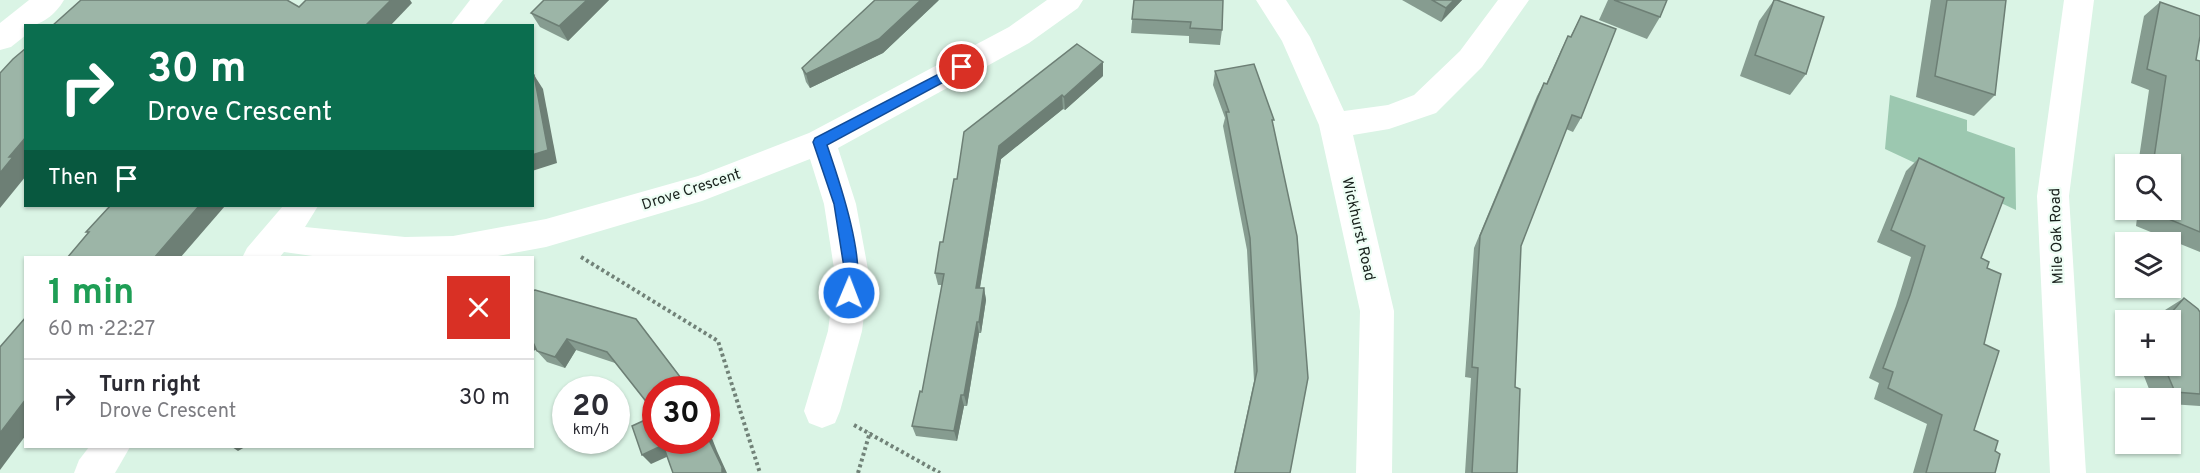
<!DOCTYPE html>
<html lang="en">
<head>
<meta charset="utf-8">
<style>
  body { margin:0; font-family:Overpass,sans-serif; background:#f7f7f7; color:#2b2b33; height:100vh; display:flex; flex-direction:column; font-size:22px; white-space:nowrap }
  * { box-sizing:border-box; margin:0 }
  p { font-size:20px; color:#7c7c81 }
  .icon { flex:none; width:33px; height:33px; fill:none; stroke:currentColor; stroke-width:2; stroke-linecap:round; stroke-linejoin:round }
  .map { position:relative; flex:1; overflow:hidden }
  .drawer { position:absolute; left:24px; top:256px; width:510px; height:192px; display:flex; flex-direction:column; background:#fff; border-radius:0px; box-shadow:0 2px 4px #0004 }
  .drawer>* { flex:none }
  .banner { position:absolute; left:24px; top:24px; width:510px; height:183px; border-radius:0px; box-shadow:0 2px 4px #0004; background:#0b6e4f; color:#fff; overflow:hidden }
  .tools { position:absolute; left:2115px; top:154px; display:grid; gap:12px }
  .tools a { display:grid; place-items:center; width:66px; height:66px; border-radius:0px; background:#fff; box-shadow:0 2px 4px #0004; font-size:30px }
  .speed { position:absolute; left:552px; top:376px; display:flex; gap:12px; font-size:30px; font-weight:700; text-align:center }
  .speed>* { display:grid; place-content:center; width:78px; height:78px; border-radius:50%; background:#fff; box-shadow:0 2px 4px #0004; line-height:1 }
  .speed small { font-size:15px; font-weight:400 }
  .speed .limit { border:9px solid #d22; background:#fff; color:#111 }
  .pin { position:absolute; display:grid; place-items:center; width:51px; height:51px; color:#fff; margin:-26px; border:3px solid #fff; border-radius:50%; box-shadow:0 2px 6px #0007 }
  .me { position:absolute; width:66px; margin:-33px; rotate:1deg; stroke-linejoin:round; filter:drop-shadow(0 0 4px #0008) }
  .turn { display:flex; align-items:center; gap:21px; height:126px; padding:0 24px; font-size:27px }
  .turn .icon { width:78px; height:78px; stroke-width:2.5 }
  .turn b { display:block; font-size:42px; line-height:51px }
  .then { display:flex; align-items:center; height:57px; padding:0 24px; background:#0003; gap:12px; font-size:22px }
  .round { display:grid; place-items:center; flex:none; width:63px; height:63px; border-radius:0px; background:#f7f7f7 }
  .head { display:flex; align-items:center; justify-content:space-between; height:102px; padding:0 24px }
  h1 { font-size:36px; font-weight:700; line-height:45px; color:#1e9e55 }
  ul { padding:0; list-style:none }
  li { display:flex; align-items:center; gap:18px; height:78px; padding:0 24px; border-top:2px solid #e1e1e2 }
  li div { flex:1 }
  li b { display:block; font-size:22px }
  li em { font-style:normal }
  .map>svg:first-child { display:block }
</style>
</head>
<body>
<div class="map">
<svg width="2200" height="473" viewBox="0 0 2200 473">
  <rect width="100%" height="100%" fill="#daf4e5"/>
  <polygon fill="#9cc8b0" points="1890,95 1967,120 1967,131 2015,148 2016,210 1885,149"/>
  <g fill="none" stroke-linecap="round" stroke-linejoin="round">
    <g stroke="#718278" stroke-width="4" stroke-dasharray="3 3" stroke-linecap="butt">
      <polyline points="581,257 718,341 760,473"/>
      <polyline points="854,425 940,473"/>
      <polyline points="858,473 870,432"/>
    </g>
    <g fill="#fff" fill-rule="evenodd">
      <path d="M29 0H64C56 14 41 26 26 26V35L11 47 0 50V23Z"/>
      <polygon points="470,0 503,0 482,26 450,26"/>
      <polygon points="1047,0 1083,0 1078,8 1029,43 838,148 856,204 869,275 862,331 840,411 835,423 822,428 809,423 804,411 828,331 835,275 824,204 810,159 702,201 546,247 487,258 327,258 284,252 279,258 242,258 247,248 283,206 318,206 305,227 405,237 453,236 546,219 698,176 809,133 1009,27"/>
      <polygon points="1256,0 1286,0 1310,37 1344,111 1388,105 1414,95 1460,51 1498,0 1529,0 1482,67 1436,113 1389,129 1353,135 1394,311 1392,473 1356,473 1360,311 1319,125 1282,41"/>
      <polygon points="89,447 130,447 115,473 74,473 79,460"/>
    </g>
    <polygon fill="#fff" fill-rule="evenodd" points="2064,0 2094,0 2069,196 2086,473 2050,473 2037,196"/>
  </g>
  <g fill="#869c90">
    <polygon points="544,0 609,0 568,41 540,27 531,13"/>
    <polygon points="939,0 883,53 810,88 806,82 802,68"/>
    <polygon points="1134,0 1222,30 1220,45 1189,43 1189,36 1131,33"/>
    <polygon points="1402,0 1462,0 1441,22"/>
    <polygon points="1608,0 1667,0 1660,17 1647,39 1599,20"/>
    <polygon points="1774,0 1806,74 1790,95 1740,76 1759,21"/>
    <polygon points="1931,0 2006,0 1995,95 1974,116 1916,97"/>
    <polygon points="2160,2 2196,60 2200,61 2200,252 2136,226 2138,210 2170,210 2170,165 2138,165 2149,90 2131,83 2144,16"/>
    <polygon points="1581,16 1581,118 1573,132 1566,129 1521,246 1515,387 1517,473 1465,473 1471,378 1465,377 1474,248 1537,96 1544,83 1546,84 1561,50 1568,36 1570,37"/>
    <polygon points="1215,71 1273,125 1290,473 1234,473 1254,381 1247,250 1223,126 1225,118 1213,85"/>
    <polygon points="1103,76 1065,110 1063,109 1001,159 980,288 984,288 986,300 981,333 979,333 967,406 964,406 957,441 916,436 912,426 922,392 942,285 938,285 935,273 943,242 957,179 964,132"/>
    <polygon points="1919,158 1987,268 1984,344 1974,430 1995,451 1995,473 1913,473 1927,424 1874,399 1879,383 1869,378 1896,306 1911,257 1877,242 1906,171"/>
    <polygon points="532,291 636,319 691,390 656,390 615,363 576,350 565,368 547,362 536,350 532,351"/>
    <polygon points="2184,298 2200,312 2200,406 2170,404 2170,399 2153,399 2140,366 2170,366 2170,321 2155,321 2165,310"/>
  </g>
  <g fill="#6d7f75">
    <polygon points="391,0 410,0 412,3 390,26 365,26"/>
    <polygon points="587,0 609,0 568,41 559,26"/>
    <polygon points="921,0 939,0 883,53 810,88 806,74"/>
    <polygon points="1454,0 1462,0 1441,22 1446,8"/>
    <polygon points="1103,62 1103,76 1065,110 1064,97"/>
    <polygon points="534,75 543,89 557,163 532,171"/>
    <polygon points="1062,95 1063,109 1001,159 978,299 976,288 999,146"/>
    <polygon points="26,137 26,176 0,208 0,173 9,157"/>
    <polygon points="199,206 225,206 180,258 154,258"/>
    <polygon points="984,288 986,300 981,333 979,322"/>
    <polygon points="977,322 979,333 967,406 964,395"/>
    <polygon points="532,338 542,348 532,351"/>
    <polygon points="567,339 576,350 565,368 555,357"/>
    <polygon points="961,395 964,406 957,441 954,431"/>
    <polygon points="26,399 26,435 0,470 0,433"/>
    <polygon points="706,423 717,451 727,473 722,473 706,434"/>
    <polygon points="663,445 671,455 651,464 642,455"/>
    <polygon points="232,447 245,447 238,451"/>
  </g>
  <g fill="#9cb5a7" stroke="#6d7f75" stroke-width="1.5">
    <polygon points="81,0 287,0 299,7 306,0 391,0 365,26 52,26"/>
    <polygon points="544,0 587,0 559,26 531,13"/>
    <polygon points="875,0 921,0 879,39 806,74 802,68"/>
    <polygon points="1134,0 1223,0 1222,30 1190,28 1191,22 1132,19"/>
    <polygon points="1432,0 1454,0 1446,8"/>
    <polygon points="1614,0 1667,0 1660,17"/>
    <polygon points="1774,0 1777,0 1824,17 1806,74 1755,55"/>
    <polygon points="1947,0 2006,0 1995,95 1935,76"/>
    <polygon points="2160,2 2200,16 2200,36 2196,60 2200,61 2200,232 2154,213 2154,210 2170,210 2170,165 2153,165 2166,76 2147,69"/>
    <polygon points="1581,16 1616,29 1581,118 1572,115 1521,246 1515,387 1520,389 1517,473 1472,473 1478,368 1472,367 1480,236 1544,83 1547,84 1568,36 1571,37"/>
    <polygon points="1077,44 1103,62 1064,97 1062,95 999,146 976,288 984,288 979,322 977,322 964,395 961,395 954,431 912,426 920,391 922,392 944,274 935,273 940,242 943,242 954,179 957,179 964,132"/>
    <polygon points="26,48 26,137 9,157 13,157 0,173 0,73 13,59"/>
    <polygon points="1254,64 1274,120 1272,120 1297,236 1308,378 1290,473 1235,473 1257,371 1250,238 1226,112 1229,112 1215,71"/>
    <polygon points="532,75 534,75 548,150 532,155"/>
    <polygon points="1919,158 2004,198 1981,258 1989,262 1987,268 2001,274 1984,344 1999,351 1974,430 1998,441 1995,451 2000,454 1995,473 1926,473 1942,415 1888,388 1893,372 1883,368 1910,295 1925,246 1891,230"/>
    <polygon points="110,206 199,206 154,258 67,258 89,232 86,232"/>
    <polygon points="535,290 636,319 690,390 656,390 656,414 607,352 567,339 555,357 537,351 532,340 532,291"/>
    <polygon points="2184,298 2198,309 2200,312 2200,394 2175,392 2164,366 2170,366 2170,321 2164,321"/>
    <polygon points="26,317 26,399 0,433 0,347"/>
    <polygon points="656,415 656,441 706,441 706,434 722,467 722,473 673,473 663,445 642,455 632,426"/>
  </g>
  <path fill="#1a73e8" stroke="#114b97" stroke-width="1.5" d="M962 62 966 63 968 67 966 70 827 145C838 177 869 266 854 298L849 299 844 298 842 293 845 274 834 204 813 142 815 138Z"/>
  <g text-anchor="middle" stroke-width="4.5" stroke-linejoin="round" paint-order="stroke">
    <g font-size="15" fill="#18211c" stroke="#eefef5">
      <text transform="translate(691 189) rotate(-18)" y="5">Drove Crescent</text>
      <text transform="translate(1359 229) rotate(77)" y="5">Wickhurst Road</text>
      <text transform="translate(2056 236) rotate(-92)" y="5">Mile Oak Road</text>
    </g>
  </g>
</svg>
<div class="tools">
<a><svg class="icon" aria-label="search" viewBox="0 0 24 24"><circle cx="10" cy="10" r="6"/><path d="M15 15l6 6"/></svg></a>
<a><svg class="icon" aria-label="layers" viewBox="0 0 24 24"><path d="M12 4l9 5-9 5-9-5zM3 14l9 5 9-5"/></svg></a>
<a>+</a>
<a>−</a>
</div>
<div class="speed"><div>20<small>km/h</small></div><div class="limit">30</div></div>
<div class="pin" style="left:962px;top:67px;background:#d93025"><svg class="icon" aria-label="arrive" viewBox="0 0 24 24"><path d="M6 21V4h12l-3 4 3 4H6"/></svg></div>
<svg class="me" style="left:849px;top:293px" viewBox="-20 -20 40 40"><circle r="17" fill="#1a73e8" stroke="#fff" stroke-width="3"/><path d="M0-11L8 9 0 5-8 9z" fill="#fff"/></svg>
<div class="banner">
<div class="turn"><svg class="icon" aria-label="right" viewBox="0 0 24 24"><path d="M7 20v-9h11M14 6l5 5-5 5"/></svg><div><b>30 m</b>Drove Crescent</div></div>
<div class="then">Then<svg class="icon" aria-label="arrive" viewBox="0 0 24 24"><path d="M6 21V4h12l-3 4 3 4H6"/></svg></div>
</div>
<section class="drawer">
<div class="head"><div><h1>1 min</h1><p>60 m · 22:27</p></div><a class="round" style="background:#d93025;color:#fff"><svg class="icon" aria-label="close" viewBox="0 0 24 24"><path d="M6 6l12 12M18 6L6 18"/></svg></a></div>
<ul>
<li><svg class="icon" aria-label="right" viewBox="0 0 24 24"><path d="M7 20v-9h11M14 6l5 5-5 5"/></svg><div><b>Turn right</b><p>Drove Crescent</p></div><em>30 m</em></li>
</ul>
</section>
</div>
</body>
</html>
